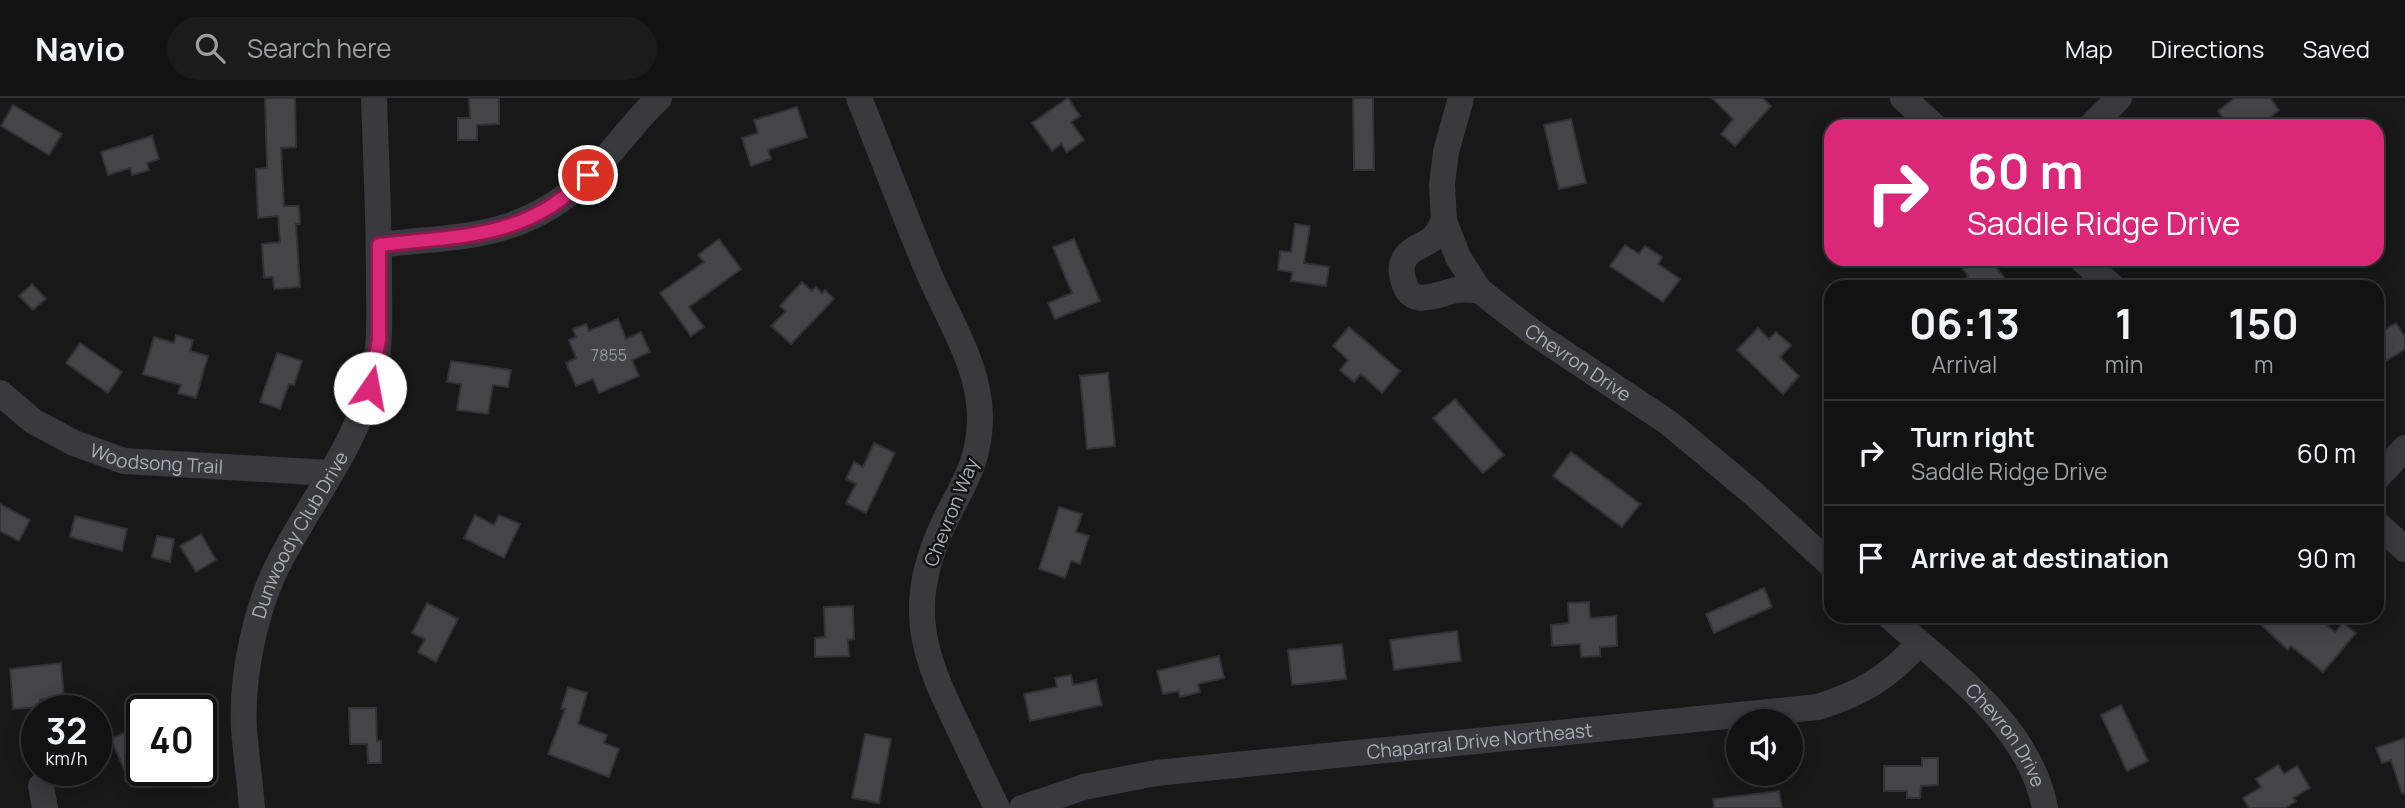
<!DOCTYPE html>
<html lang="en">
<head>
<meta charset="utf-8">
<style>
  body { margin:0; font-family:Manrope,sans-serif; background:#1b1b1c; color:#f1f3f6; height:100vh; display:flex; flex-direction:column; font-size:26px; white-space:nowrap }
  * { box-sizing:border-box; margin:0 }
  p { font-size:23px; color:#9c9ea0 }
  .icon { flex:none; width:38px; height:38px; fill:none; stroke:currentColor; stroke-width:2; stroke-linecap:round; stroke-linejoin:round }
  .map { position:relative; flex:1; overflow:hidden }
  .sheet { position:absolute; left:1824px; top:182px; width:560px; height:343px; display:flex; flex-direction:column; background:#121213; border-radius:21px; box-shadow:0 4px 18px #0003,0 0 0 2px #313233 }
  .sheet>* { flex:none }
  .hud { position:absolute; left:1824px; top:21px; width:560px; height:147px; border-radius:21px; box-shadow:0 4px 18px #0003,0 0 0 2px #313233; background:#db2777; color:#fff; overflow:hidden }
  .buttons { position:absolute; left:1726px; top:611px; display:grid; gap:14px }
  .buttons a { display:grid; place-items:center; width:77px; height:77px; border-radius:50%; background:#121213; box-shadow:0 4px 18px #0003,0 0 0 2px #313233; font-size:35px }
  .speed { position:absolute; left:21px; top:597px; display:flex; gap:14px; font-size:35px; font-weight:700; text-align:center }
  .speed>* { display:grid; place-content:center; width:91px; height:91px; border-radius:50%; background:#121213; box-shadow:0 4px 18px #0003,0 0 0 2px #313233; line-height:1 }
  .speed small { font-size:18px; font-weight:400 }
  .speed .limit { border:4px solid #111; border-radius:10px; background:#fff; color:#111 }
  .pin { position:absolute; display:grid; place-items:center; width:60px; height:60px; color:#fff; margin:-30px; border:4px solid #fff; border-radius:50%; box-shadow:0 2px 7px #0007 }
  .me { position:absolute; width:77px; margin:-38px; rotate:12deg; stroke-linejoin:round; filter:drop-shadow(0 0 5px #0008) }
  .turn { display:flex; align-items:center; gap:24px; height:147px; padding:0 28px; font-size:32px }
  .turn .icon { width:91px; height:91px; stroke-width:2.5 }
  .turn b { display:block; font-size:49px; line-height:60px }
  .eta { display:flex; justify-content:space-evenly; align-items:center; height:119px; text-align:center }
  .eta b { font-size:42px; font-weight:700; line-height:49px }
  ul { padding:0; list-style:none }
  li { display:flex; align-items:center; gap:21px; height:105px; padding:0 28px; border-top:2px solid #313233 }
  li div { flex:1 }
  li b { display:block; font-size:26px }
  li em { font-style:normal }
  header { display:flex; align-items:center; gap:42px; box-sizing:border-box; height:98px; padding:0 35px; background:#121213; border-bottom:2px solid #313233 }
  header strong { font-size:33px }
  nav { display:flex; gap:38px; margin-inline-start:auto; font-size:24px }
  .search { width:490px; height:63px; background:#1b1b1c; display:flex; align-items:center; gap:18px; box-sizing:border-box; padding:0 24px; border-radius:38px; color:#9c9ea0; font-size:26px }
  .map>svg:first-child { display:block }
</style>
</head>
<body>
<header>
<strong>Navio</strong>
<div class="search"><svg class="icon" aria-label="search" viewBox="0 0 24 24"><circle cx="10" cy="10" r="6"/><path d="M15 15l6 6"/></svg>Search here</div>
<nav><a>Map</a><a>Directions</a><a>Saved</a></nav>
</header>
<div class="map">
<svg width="2405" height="710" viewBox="0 0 2405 710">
  <rect width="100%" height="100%" fill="#181819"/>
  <g fill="#454549" stroke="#323235" stroke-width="2">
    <polygon points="265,0 295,0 296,49 281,50 284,108 299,108 300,126 296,126 300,189 274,191 273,179 264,180 262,146 280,144 278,118 258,120 256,71 267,70"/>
    <polygon points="469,0 499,0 499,26 477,27 477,42 458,42 458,20 470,20"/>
    <polygon points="1068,0 1080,18 1071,24 1084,42 1067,54 1061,46 1052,53 1032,25"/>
    <polygon points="1353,0 1373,0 1374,72 1354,72"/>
    <polygon points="1712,0 1762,0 1771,8 1735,48 1721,36 1733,21"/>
    <polygon points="2235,0 2270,0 2279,12 2260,28 2213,28 2223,20 2218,13"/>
    <polygon points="13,7 62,36 49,57 1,28"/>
    <polygon points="797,9 807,39 768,52 771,61 751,68 742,40 758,35 754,22"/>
    <polygon points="1571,21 1586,85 1559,91 1544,27"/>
    <polygon points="152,38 159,61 147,65 149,72 132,77 130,70 108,77 101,54"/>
    <polygon points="1295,126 1310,128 1304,165 1329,169 1326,188 1291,183 1292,174 1278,172 1280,153 1291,154"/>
    <polygon points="719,141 741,171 689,209 704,229 691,238 660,195 704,164 698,157"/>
    <polygon points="1074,141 1100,203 1055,221 1048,205 1072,195 1053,149"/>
    <polygon points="1625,147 1639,156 1645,148 1662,159 1658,166 1680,181 1663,204 1610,168"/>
    <polygon points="1975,161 1989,161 2012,189 1956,189 1968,178 1963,171"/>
    <polygon points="802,184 812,193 816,189 822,195 825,192 834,201 791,246 771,228 786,213 780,208"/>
    <polygon points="32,186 46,201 33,212 19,198"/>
    <polygon points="618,221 626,241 641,234 650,254 632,262 639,278 599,295 593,281 576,288 566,265 576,260 569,242 576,239 573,231 586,226 589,233"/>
    <polygon points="2396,225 2405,239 2405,251 2376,269 2376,237"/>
    <polygon points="1349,229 1400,273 1382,295 1361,276 1354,284 1340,272 1348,262 1333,248"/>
    <polygon points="1758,230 1769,241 1776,234 1791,247 1780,259 1799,278 1783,296 1737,252"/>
    <polygon points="176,237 193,242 190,253 208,258 196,300 178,295 181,287 143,276 154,239 174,245"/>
    <polygon points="80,245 122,274 108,295 66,265"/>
    <polygon points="277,255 302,263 294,287 289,286 280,311 260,304"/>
    <polygon points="451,263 511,272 508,289 493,287 488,316 457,312 461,286 447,284"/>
    <polygon points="1108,275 1115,348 1087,351 1080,278"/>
    <polygon points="1455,301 1504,357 1483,375 1433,320"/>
    <polygon points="874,345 895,355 866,415 846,405 856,386 846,381 854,364 863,369"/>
    <polygon points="1571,354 1640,406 1622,429 1553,378"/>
    <polygon points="0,406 30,422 19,443 0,433"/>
    <polygon points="1059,409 1082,416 1076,434 1089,438 1080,466 1071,463 1065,480 1039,471"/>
    <polygon points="475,417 494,427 499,417 520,426 504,460 464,440"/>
    <polygon points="75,418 127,431 122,453 70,439"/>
    <polygon points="201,436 216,462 196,474 180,448"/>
    <polygon points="157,438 174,441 170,464 152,459"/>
    <polygon points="1764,490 1772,509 1714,535 1706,516"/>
    <polygon points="1589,504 1590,520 1616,518 1617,548 1600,549 1600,558 1581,559 1580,546 1552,548 1551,527 1569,525 1568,505"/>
    <polygon points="427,505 458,521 436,564 418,554 425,541 412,535"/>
    <polygon points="853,508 854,541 848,542 849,558 815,559 815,540 825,539 824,509"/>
    <polygon points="2252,518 2315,518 2335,534 2343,525 2356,535 2323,574 2291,548 2288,552"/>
    <polygon points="1457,533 1461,563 1394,572 1390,542"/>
    <polygon points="1342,546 1346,581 1292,587 1288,552"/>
    <polygon points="1219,558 1224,580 1198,586 1200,594 1180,599 1178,593 1163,596 1157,573"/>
    <polygon points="61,565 64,600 40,602 40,609 13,611 10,571"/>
    <polygon points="1071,577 1073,587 1096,582 1102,607 1030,623 1024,596 1057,589 1055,580"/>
    <polygon points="568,589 587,595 578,626 607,637 604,645 619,651 609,679 548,656 565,611 561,611"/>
    <polygon points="2121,607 2148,663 2127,673 2101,617"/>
    <polygon points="349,610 376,610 377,643 381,643 381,665 368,665 367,646 350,646"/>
    <polygon points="137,629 142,641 142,682 131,687 111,641"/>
    <polygon points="865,636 891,641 879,705 852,700"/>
    <polygon points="2405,640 2405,695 2402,696 2391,662 2382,665 2376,650"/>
    <polygon points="1922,660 1938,660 1938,687 1921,688 1920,700 1907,700 1907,693 1884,693 1884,668 1922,668"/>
    <polygon points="2278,667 2284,676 2297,668 2310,690 2293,700 2296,703 2285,710 2249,710 2243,700 2261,689 2256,681"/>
    <polygon points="1779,693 1782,710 1714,710 1713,701"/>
  </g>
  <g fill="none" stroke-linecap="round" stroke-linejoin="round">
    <g stroke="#39393e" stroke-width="26">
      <path d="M859 0C883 59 905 119 930 178 950 224 981 271 980 322 979 374 954 397 937 441 908 512 924 558 956 624 969 652 983 681 997 710"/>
      <path id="s1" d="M1461 0 1446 54 1442 86 1444 123 1458 159 1479 192 1534 235 1669 325 1754 396 1830 466"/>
      <polyline points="1903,0 1934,28"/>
      <polyline points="2091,28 2119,0"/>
      <path d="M1444 123C1440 129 1437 137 1432 141 1423 148 1411 150 1405 160 1401 166 1401 174 1403 181 1410 213 1439 195 1457 192 1464 191 1472 192 1479 192"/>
      <path d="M379 147C454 138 515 142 576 90 607 64 629 28 659 0"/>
      <polyline points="2081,161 2113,189"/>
      <path id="s2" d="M0 295 33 323 74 345 124 363 330 375"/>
      <polyline points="2376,381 2405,350"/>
      <polyline points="2376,425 2405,451"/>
      <path id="s3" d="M1889 518C1948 572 2029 626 2045 710"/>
      <polyline points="41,688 45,710"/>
      <path id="s4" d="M252 710C250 684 246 657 244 631 241 578 256 507 281 461 313 400 358 344 374 276 381 245 379 213 379 181 379 120 376 60 374 0"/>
      <path id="s5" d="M1022 710 1084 689 1156 675 1818 609C1862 595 1888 580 1919 545"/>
    </g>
  </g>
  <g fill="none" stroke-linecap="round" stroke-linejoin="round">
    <defs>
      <path id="route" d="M370 290 379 242V147C460 137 528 142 588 77"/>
    </defs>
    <use href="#route" stroke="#8e194d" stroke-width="18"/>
    <use href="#route" stroke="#db2777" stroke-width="12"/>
  </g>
  <g text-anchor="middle" stroke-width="5" stroke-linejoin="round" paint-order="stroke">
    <g font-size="16" fill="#92949c">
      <text x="609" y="263">7855</text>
    </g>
    <g font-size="19" fill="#abaeb8" stroke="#131314">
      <text dy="7" stroke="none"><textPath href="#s1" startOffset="326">Chevron Drive</textPath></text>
      <text dy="7" stroke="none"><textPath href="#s2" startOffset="175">Woodsong Trail</textPath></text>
      <text transform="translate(951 414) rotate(-68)" y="7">Chevron Way</text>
      <text dy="7" stroke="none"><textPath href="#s4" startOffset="285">Dunwoody Club Drive</textPath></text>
      <text dy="7" stroke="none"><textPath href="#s3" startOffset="168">Chevron Drive</textPath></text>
      <text dy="7" stroke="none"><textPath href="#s5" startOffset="464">Chaparral Drive Northeast</textPath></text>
    </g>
  </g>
</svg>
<div class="buttons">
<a><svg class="icon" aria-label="sound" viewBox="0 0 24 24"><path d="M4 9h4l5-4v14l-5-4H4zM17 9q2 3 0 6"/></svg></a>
</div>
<div class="speed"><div>32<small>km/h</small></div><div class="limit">40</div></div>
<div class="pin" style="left:588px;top:77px;background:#d93025"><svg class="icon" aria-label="arrive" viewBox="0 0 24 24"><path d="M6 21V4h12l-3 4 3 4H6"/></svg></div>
<svg class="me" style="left:370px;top:290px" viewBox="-20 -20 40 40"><circle r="19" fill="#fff"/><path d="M0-13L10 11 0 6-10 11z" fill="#db2777"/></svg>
<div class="hud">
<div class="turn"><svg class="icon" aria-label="right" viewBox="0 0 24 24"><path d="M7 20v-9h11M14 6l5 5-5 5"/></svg><div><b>60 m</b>Saddle Ridge Drive</div></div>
</div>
<section class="sheet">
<div class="eta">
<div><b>06:13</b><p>Arrival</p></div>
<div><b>1</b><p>min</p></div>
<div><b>150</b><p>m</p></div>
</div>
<ul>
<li><svg class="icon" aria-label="right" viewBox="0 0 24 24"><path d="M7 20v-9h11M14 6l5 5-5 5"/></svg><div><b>Turn right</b><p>Saddle Ridge Drive</p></div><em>60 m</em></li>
<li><svg class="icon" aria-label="arrive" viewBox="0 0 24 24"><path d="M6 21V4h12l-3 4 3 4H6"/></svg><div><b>Arrive at destination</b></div><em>90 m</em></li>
</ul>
</section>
</div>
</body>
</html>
